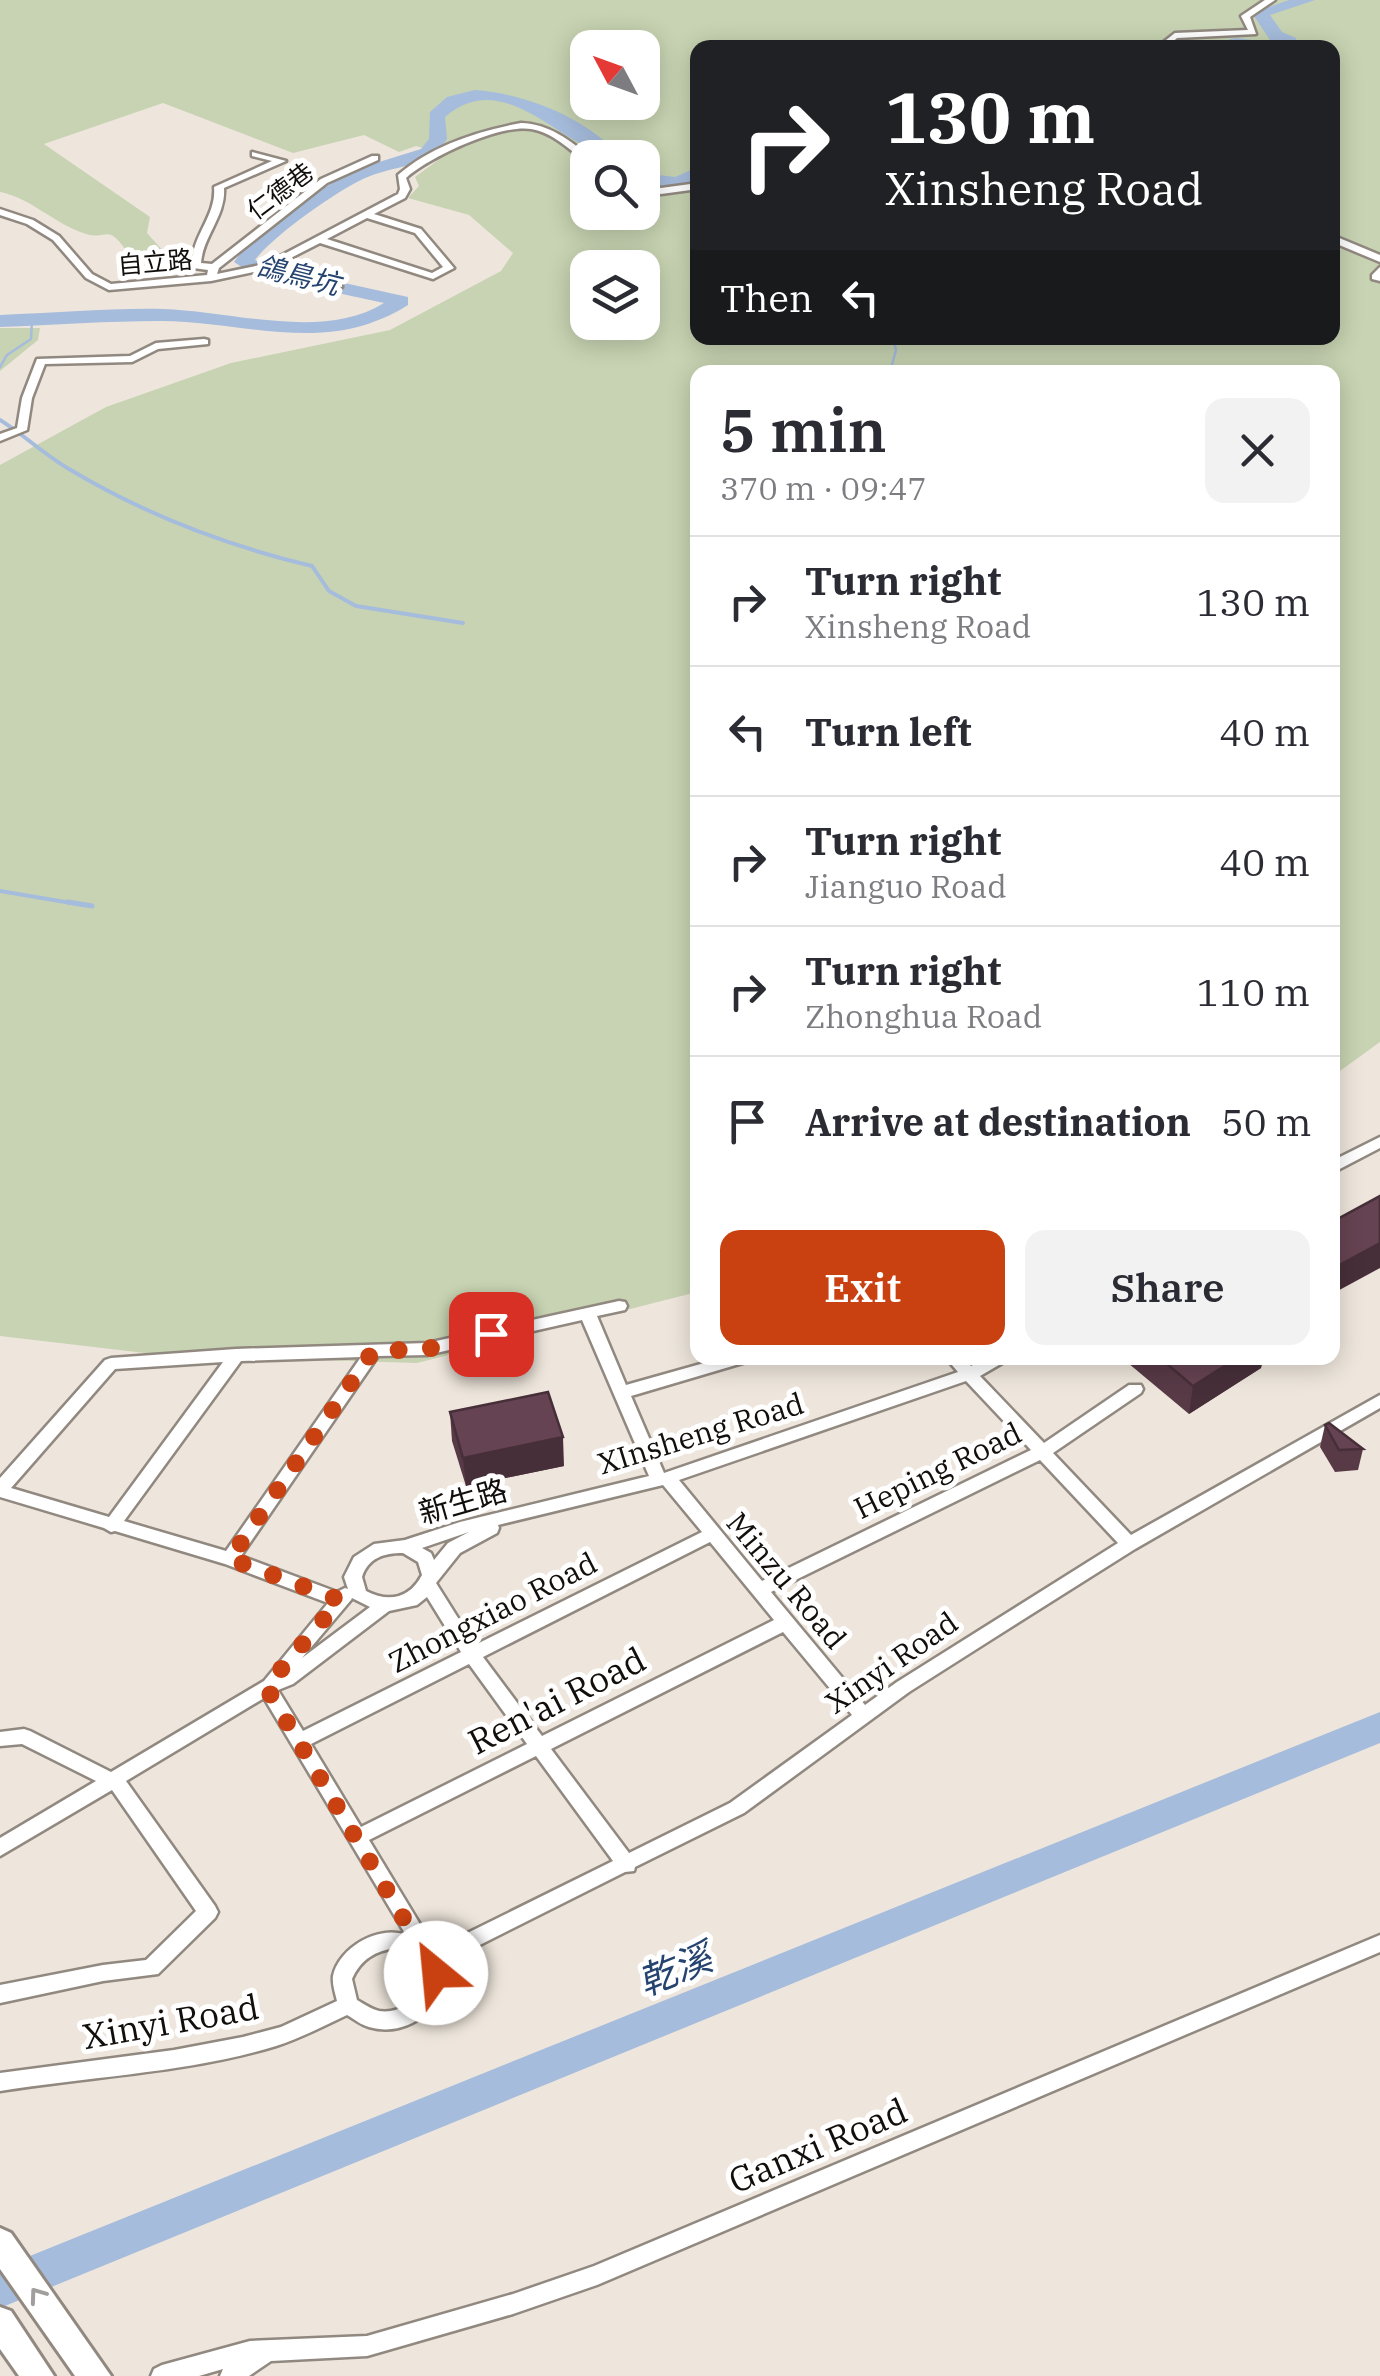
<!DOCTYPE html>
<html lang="en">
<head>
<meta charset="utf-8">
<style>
  body { margin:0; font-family:"IBM Plex Serif","Noto Sans TC",serif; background:#f2f2f3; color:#2b2b33; height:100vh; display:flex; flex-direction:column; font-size:38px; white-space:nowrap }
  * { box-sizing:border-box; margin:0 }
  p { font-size:32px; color:#7c7c81 }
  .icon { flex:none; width:55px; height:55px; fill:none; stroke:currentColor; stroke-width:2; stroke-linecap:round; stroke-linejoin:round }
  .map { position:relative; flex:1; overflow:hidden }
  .details { position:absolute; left:690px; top:365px; width:650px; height:1000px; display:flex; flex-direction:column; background:#fff; border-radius:20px; box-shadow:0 5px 25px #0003 }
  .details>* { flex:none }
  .guide { position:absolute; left:690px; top:40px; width:650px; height:305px; border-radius:20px; box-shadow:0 5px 25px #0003; background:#202124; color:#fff; overflow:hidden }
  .needle { width:65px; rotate:311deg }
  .fabs { position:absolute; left:570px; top:30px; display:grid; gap:20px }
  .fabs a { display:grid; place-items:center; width:90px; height:90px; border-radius:20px; background:#fff; box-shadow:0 5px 25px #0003; font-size:50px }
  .pin { position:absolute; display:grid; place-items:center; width:85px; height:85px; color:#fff; margin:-42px; border-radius:20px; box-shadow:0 5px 15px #0006 }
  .me { position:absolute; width:110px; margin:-55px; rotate:332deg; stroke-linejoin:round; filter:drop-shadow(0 0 8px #0008) }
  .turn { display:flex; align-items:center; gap:35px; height:210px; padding:0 30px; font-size:45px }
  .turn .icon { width:130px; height:130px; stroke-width:2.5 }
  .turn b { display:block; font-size:70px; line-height:85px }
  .then { display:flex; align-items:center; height:95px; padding:0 30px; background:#0003; gap:20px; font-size:38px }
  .round { display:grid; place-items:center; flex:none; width:105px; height:105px; border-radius:20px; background:#f2f2f3 }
  .overview { display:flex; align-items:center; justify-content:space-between; height:170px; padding:0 30px }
  h1 { font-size:60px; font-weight:600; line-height:75px }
  .action { display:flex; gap:20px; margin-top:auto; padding:20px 30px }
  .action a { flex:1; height:115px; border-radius:20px; background:#c94110; color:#fff; font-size:40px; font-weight:600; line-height:115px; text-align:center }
  .action a+a { background:#f2f2f3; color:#2b2b33 }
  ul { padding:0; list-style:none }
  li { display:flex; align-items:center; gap:30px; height:130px; padding:0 30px; border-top:2px solid #e1e1e2 }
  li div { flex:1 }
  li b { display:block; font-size:38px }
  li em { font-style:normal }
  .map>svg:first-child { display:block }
</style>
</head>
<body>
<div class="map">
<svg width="1380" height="2376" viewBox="0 0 1380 2376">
  <rect width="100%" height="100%" fill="#eee6dc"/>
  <g fill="#c7d3b2" fill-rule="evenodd">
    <path d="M0 0H1380V1042L1333 1076 1332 372H698L697 1292 417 1363 162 1355 0 1336V465L106 407 231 363 390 330 501 271 513 253 469 215 408 198 419 186 415 177 445 155 416 146 399 152 364 135 293 153 163 103 44 144 150 217 147 233 164 252 155 257 125 249C107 224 108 240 86 234 56 225 31 198 0 192ZM588 48H642V102H588ZM698 48H1332V338H698ZM588 158H642V212H588ZM588 268H642V322H588Z"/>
    <polygon points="0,328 40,328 38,340 0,371"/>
  </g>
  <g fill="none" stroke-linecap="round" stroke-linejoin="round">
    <g stroke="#a6bcdc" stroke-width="2.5">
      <polyline points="0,367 7,355 31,339 32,320"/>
      <polyline points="890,372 896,350 893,338"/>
    </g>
    <g stroke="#a6bcdc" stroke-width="4">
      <path d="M0 420C24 435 45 455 69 469 144 514 228 546 312 566L329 591 356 606 463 623"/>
      <polyline points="0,891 83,905"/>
    </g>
    <polyline stroke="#a6bcdc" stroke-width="5" points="68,902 92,906"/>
    <g fill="#a6bcdc" fill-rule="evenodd">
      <polygon points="1289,0 1315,0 1270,15 1282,32 1296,38 1297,48 1191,48 1236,38 1279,43 1270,40 1252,13"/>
      <path d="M475 90C528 94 586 118 623 158 567 158 508 62 445 117L447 139C425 170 395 164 363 179 334 193 274 235 255 260L267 266 408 297V305C327 356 250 322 161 321 108 321 54 325 0 327V315C54 313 109 308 163 309 231 311 323 341 384 303L254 275 234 262 254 235 350 171 421 149 429 139 430 112 447 97Z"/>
      <polygon points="698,167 698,180 678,189 642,184 642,173 675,177"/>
      <polygon points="1380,1712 1380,1743 0,2308 0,2268"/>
    </g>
    <defs>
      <g id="street">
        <polygon points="1265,0 1275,0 1250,17 1256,34 1177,38 1166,48 1156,48 1175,33 1248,30 1241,16"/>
        <path d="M521 123C549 124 570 140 591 158H588V163L585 162C570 149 551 132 531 129 500 124 429 157 406 178L410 189 405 198 374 214 421 229 454 268 433 279 320 243 277 265 342 283V287L268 269 211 281 109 290 86 278 53 240 27 224 0 215V209L33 220 59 236 92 274 111 284 207 275 208 270 193 268C188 239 217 217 214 187L272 161 252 156V152L286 161 224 188C226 216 203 236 201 263L212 264 321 179 372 156H378V160L327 183 219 268 217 274 265 264 398 194 400 189 398 175C431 146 478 131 521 123ZM367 218 415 233 443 267 432 273 327 239Z"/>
        <polygon points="698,183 698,189 661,194 642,190 642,184 661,188"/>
        <polygon points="1332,235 1380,255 1380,262 1332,242"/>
        <polygon points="1380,267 1380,281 1372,279 1372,275"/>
        <polygon points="204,339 208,340 208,344 158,349 132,362 45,364 32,398 27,430 0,441 0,434 17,428 22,398 37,359 130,356 156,343"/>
        <polygon points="1380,1137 1380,1148 1332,1173 1332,1161"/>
        <path d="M619 1301 625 1302 627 1306 625 1310 597 1316 626 1385 722 1358H748L746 1362 631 1396 664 1473 958 1372 946 1358H963L971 1366 986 1358H1006L1004 1362 980 1376 1044 1443 1129 1385H1141L1143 1389 1141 1393 1053 1453 1131 1535 1380 1395V1408L1135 1549 994 1638 909 1692 744 1813 635 1867 634 1871 625 1872 442 1964C449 2005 410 2039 369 2027 361 2025 354 2019 347 2015 324 2026 301 2038 276 2046 187 2073 92 2076 0 2091V2073L174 2050 243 2037 281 2027 337 2001C335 1993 332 1984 333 1976 339 1948 378 1925 406 1935L264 1698 126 1781 215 1906 218 1912 215 1918 158 1974 103 1981 0 2003V1985L103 1965 146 1960 196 1911 112 1790 0 1856V1838L96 1781 22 1744 0 1746V1732L24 1729 30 1731 111 1772 264 1681 328 1603 225 1564 115 1531 111 1532 104 1528 0 1497V1478L105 1360 111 1358 236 1349 427 1343ZM582 1320 649 1476 460 1522 405 1540 374 1544 354 1557 344 1577 348 1589 345 1588 337 1592 241 1556 378 1356 427 1355ZM361 1357 226 1551 124 1521 241 1361ZM223 1362 109 1517 11 1488 115 1369ZM966 1381 1031 1450 762 1581 679 1480ZM1040 1460 1118 1543 897 1682 865 1705 771 1592ZM663 1485 702 1532 475 1645 436 1583 460 1553 497 1533 499 1528 498 1525ZM469 1532 448 1543 434 1560 431 1553 422 1548ZM710 1542 774 1620 542 1736 483 1657ZM403 1553 418 1562 422 1575C410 1598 389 1603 366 1591L362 1577C368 1558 384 1553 403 1553ZM427 1597 461 1652 303 1731 278 1690 293 1684 389 1611 417 1605ZM352 1598 370 1607 302 1658 351 1600ZM783 1632 852 1715 730 1803 629 1853 551 1749ZM469 1664 527 1744 361 1827 311 1744ZM536 1756 613 1861 435 1949 369 1840ZM396 1948C406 1953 418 1956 423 1967 434 1993 402 2015 379 2011 371 2009 364 2004 357 2000L352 1979C361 1959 375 1951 396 1948Z"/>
        <polygon points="1380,1935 1380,1952 597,2285 513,2314 367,2356 271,2361 249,2376 220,2376 223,2369 199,2376 151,2376 154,2369 162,2365 250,2341 367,2336 513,2294 594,2266"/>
      </g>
      <g id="primary">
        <polygon points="0,2228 11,2233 111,2376 75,2376 0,2269"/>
        <polygon points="0,2307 11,2311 54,2376 19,2376 0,2349"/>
      </g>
    </defs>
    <use href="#street" stroke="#918980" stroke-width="5"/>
    <use href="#primary" stroke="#918980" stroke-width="6"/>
    <use href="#street" fill="#fff" fill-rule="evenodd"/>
    <use href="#primary" fill="#fff" fill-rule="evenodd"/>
  </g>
  <g fill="#583a47">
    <polygon points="1122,1358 1263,1358 1261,1368 1189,1414"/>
    <polygon points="450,1412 564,1466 466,1486 452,1441"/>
    <polygon points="1325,1425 1363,1449 1358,1470 1335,1472 1320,1447"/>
  </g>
  <g fill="#472f39">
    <polygon points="1380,1243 1380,1268 1332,1294 1332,1269"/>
    <polygon points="1237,1358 1263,1358 1261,1368 1189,1414 1193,1386"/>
    <polygon points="563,1437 564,1466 466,1486 463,1458"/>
  </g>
  <g fill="#664352" stroke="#472f39" stroke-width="2.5">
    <polygon points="1380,1196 1380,1243 1332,1269 1332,1222"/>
    <polygon points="1160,1358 1237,1358 1193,1386"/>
    <polygon points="548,1392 563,1437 463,1458 450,1412"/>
    <polygon points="1329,1423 1363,1449 1339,1450 1325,1425"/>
  </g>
  <defs><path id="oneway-chevron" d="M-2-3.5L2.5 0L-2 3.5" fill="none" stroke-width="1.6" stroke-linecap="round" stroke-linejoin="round" transform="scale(2.5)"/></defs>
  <use stroke="#a09f9d" href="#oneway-chevron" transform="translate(37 2295) rotate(-126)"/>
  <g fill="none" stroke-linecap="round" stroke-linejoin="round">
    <polyline stroke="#c94110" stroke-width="18" stroke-dasharray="0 32.4" points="436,1973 266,1687 340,1600 230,1559 373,1351 427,1349 491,1334"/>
  </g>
  <g text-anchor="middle" stroke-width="10" stroke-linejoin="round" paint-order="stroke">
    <g font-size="25" fill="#110e0b" stroke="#fff">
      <text transform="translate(280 191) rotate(-37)" y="9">仁德巷</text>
      <text transform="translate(155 262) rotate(-5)" y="9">自立路</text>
    </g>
    <g font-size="28" font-style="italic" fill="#25446f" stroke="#fff">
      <text transform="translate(298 275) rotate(14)" y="10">鴿鳥坑</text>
    </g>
    <g font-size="30" fill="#110e0b" stroke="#fff">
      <text transform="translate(701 1434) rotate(-17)" y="10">XInsheng Road</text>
      <text transform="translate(938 1471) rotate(-26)" y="10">Heping Road</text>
      <text transform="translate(463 1502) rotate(-16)" y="10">新生路</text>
      <text transform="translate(786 1581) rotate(50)" y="10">Minzu Road</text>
      <text transform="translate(493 1613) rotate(-27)" y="10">Zhongxiao Road</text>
      <text transform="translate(892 1663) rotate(-35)" y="10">Xinyi Road</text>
    </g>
    <g font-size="35" fill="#110e0b" stroke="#fff">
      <text transform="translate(557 1701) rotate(-27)" y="12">Ren'ai Road</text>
      <text transform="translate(171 2022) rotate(-10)" y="12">Xinyi Road</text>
      <text transform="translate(818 2146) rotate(-23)" y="12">Ganxi Road</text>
    </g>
    <g font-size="38" font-style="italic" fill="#25446f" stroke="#fff">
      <text transform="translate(675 1970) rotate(-22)" y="13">乾溪</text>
    </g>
  </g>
</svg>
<div class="fabs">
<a><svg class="needle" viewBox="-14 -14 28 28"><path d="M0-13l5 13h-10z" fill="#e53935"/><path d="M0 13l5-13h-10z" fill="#7c7c81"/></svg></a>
<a><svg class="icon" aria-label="search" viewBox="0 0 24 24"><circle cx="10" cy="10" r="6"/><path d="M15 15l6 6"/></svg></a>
<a><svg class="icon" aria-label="layers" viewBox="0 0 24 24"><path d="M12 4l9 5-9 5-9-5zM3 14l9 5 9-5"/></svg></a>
</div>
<div class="pin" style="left:491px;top:1334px;background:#d93025"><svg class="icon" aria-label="arrive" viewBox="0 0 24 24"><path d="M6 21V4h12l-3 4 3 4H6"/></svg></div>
<svg class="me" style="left:436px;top:1973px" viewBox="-20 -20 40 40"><circle r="19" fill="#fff"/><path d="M0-13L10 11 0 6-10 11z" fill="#c94110"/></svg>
<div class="guide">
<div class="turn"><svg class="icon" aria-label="right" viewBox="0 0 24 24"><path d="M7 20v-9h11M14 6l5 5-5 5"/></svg><div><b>130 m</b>Xinsheng Road</div></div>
<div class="then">Then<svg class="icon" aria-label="left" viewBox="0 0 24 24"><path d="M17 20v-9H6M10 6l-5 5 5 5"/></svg></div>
</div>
<section class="details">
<div class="overview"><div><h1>5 min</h1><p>370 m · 09:47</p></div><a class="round"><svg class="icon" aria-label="close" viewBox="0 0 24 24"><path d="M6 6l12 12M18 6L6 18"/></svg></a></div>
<ul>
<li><svg class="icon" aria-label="right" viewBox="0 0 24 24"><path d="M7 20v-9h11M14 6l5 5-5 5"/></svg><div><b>Turn right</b><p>Xinsheng Road</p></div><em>130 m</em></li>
<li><svg class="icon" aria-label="left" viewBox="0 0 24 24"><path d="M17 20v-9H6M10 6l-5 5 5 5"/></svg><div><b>Turn left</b></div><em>40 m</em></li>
<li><svg class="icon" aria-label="right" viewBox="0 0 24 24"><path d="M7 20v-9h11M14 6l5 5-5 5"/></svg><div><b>Turn right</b><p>Jianguo Road</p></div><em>40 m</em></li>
<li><svg class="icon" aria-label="right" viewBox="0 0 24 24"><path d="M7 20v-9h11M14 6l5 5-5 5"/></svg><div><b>Turn right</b><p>Zhonghua Road</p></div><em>110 m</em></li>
<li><svg class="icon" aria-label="arrive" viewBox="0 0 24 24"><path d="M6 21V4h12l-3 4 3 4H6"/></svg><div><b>Arrive at destination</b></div><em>50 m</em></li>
</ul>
<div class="action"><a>Exit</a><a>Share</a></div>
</section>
</div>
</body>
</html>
